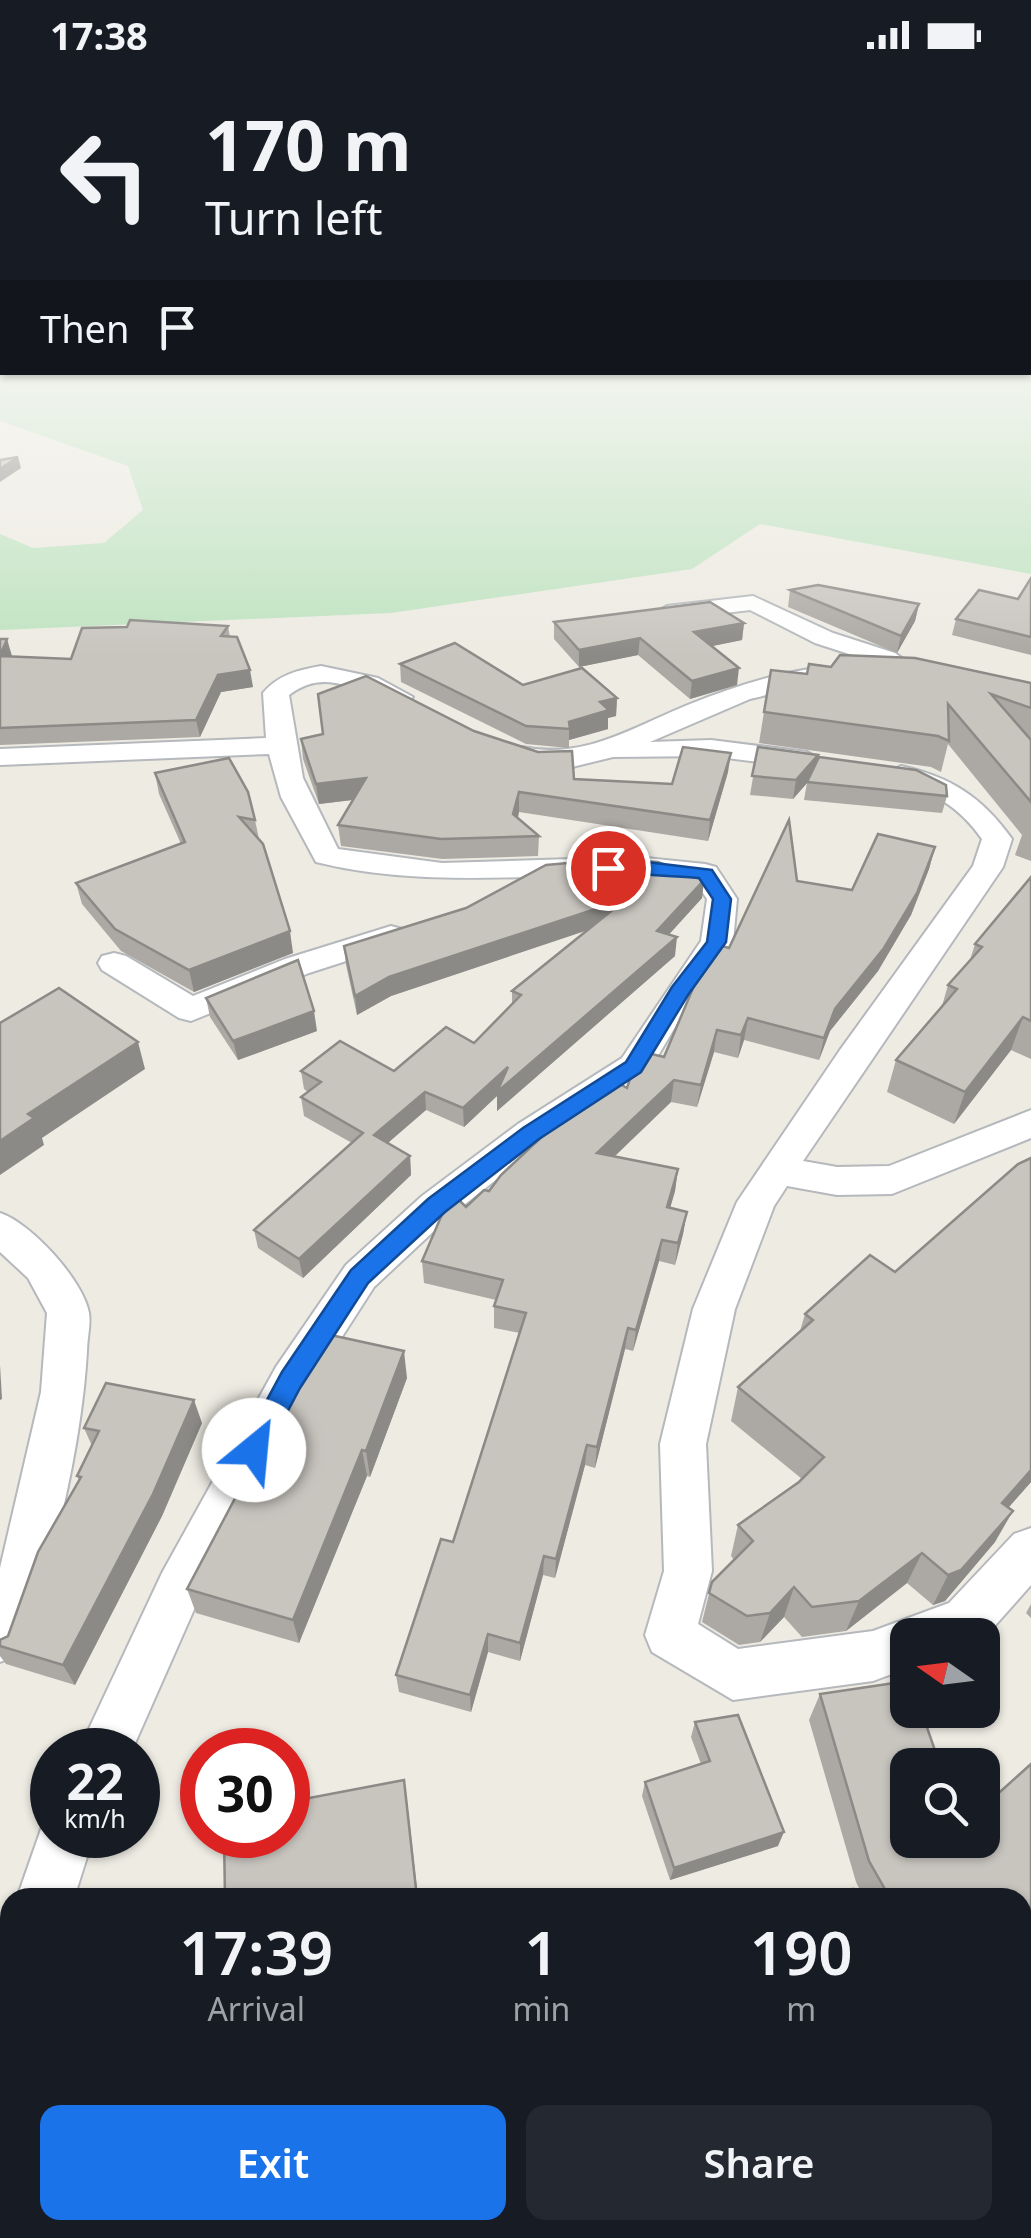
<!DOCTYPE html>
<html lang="en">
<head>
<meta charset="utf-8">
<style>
  body { margin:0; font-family:"Noto Sans",sans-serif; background:#242831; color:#f1f3f6; height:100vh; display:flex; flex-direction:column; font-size:38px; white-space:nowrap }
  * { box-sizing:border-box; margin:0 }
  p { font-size:32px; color:#9ea1a6 }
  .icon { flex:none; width:55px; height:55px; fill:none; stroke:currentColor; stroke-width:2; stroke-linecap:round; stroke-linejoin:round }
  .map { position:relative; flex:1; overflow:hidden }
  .sheet { position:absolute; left:0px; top:1818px; width:1032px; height:352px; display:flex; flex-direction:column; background:#171b24; border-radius:30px 30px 0 0; box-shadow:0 2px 8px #0004 }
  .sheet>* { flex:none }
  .guide { position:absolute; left:0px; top:0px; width:1032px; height:305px; box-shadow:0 2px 8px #0004; background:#171b24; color:#f1f3f6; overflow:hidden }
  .needle { width:65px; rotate:284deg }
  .buttons { position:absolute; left:890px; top:1548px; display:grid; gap:20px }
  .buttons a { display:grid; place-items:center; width:110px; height:110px; border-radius:20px; background:#171b24; box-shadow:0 2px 8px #0004; font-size:50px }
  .speed { position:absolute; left:30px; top:1658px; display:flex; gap:20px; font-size:50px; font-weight:700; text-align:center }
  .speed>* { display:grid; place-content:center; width:130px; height:130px; border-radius:50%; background:#171b24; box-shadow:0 2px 8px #0004; line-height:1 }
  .speed small { font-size:25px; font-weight:400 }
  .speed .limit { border:15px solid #d22; background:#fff; color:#111 }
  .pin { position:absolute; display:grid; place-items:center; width:85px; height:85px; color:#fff; margin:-42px; border:5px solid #fff; border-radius:50%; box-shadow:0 2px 10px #0007 }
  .me { position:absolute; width:110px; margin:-55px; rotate:28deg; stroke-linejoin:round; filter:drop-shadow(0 0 8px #0008) }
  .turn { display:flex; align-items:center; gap:35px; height:210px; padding:0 40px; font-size:45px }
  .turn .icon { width:130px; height:130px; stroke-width:2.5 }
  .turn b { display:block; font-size:70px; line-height:85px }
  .then { display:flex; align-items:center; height:95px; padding:0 40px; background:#0003; gap:20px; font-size:38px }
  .eta { display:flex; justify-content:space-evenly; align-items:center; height:170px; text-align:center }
  .eta b { font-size:60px; font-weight:600; line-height:70px }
  .button { display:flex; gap:20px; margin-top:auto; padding:20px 40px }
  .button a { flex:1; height:115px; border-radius:20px; background:#1a73e8; color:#fff; font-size:40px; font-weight:600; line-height:115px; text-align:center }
  .button a+a { background:#242831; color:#f1f3f6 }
  .status { display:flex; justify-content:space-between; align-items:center; height:70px; padding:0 50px; background:#171b24; direction:ltr }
  .status svg { height:28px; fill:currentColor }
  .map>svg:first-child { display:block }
</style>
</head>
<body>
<div class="status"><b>17:38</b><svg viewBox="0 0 49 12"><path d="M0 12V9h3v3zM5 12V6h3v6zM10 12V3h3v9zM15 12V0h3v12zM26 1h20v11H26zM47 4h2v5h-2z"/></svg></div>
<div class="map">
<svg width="1031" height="2168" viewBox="0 0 1031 2168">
  <rect width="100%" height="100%" fill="#edebe2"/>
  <polygon fill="#bfe3c1" points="0,282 2,302 1030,302 1031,282 1031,504 760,454 692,499 391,543 0,560 0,464 33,478 104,473 143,440 128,396 0,351"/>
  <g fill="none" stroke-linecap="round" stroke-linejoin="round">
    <defs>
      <g id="minor">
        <polygon points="753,526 833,563 895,583 934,611 930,616 912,616 877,593 815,573 750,540 667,550 655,543 667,536"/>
        <path d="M321 596 378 608 413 627 400 635C360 625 328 595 289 625L303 708 338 779 442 793 636 787 705 794 716 797 737 829 733 872 693 927 646 1006 544 1072 450 1146 374 1217 306 1323 196 1535 132 1680H79L162 1503 276 1297 346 1195 422 1126 518 1054 622 988 701 871 707 829 695 811C567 795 445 824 316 792L281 727 269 684 0 695V679L266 668 263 623C278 605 298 600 321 596Z"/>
        <path d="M816 598 825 601 829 606 825 611 750 629 650 672 711 670 807 682 821 690 817 696 807 698 711 686 613 687 568 698H545L512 691 508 685 522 677C585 690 633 657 690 634 730 618 772 604 816 598Z"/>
        <path d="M901 696C951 707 982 727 1012 769L1003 797 803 1091 837 1097 889 1096 1031 1040V1068L892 1124 837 1125 787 1116 774 1136 735 1239 706 1374 712 1501 698 1554 738 1579 873 1561 949 1533 1014 1464 1031 1458V1515L984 1568 908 1565V1598L873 1611 733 1630 652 1582 645 1565 664 1501 660 1374 693 1239 737 1132 840 980 973 796 982 769C959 736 930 719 891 710L887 704Z"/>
        <polygon points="391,856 402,859 407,866 402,873 309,903 191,951 179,948 102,900 98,893 102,886 114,883 126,886 193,926 285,889"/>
        <path d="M0 1143C31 1153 83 1210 89 1243 91 1254 87 1269 87 1281 82 1372 53 1501 18 1585L0 1592V1498L41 1322 47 1243 28 1208 0 1182Z"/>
        <polygon points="52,1743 52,1765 94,1765 74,1828 17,1828 46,1745"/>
        <polygon points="0,1930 10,1934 10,2040 0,2036"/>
        <polygon points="1031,2022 1031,2087 1022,2090 1022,2025"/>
        <polygon points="10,2151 10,2160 72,2160 73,2168 7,2168"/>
        <polygon points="728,2160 795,2160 791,2168 725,2168"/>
      </g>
    </defs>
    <use href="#minor" stroke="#b5b8bc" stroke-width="4"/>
    <use href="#minor" fill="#fff" fill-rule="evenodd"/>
  </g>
  <g fill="#aca9a4">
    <polygon points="1031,508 1031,585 952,565 956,549 1018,529"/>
    <polygon points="790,520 919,534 915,551 897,583 788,537"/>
    <polygon points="554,552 744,553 742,570 712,576 737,615 690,629 638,585 579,597 554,569"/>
    <polygon points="228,556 230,567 253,617 221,622 200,667 0,675 0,569 12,587 71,589"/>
    <polygon points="400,594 523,615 617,628 616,646 608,648 608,659 569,670 569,678 526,674 401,612"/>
    <polygon points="807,604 1031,613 1031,791 1015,785 1022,765 948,674 941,702 931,697 759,673 764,642"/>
    <polygon points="474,661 574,709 672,714 728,702 708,771 519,742 518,748 539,766 538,786 442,789 341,776 338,755 353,730 319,734 303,689 301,669"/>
    <polygon points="758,677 817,690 947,726 942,743 804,730 807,713 793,729 750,725"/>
    <polygon points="155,703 255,750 259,769 293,883 194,922 121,881 82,834 76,813 181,774 159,724"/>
    <polygon points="935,777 929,799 911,845 878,901 830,961 819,990 744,970 738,988 714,982 697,1037 671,1032 615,1086 678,1099 675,1121 670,1138 687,1142 683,1164 675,1195 659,1191 633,1281 625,1279 595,1398 585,1395 555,1508 543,1505 520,1591 488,1582 471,1642 399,1622 396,1605 453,1472 520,1263 494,1258 494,1236 496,1230 424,1213 422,1191 466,1137 627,1018 664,987 729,878 797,811 852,820"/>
    <polygon points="1031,807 1031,989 1011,980 954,1054 887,1022 896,990 942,936 948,915 970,890 975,874"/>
    <polygon points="704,810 702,828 669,864 675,886 497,1041 497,1026 464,1057 426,1040 388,1073 410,1086 411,1105 303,1208 258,1178 254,1160 352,1073 304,1046 301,1027 308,1022 304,1019 301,1001 394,1001 474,973 512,934 512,921 587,860 391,926 357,945 346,895 344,876 607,825"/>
    <polygon points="206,928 317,961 238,990 210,947"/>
    <polygon points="1031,1088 1031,1412 1008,1438 995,1472 945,1531 933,1535 907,1513 846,1561 802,1567 784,1547 760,1572 739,1575 702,1552 712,1512 734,1490 731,1486 738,1455 802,1409 731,1351 738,1317 800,1261 805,1244 895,1202"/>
    <polygon points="407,1308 370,1407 367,1406 299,1573 196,1543 187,1519"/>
    <polygon points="202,1353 162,1446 75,1615 6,1594 0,1586 0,1570 8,1566 79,1410 77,1406 92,1376 84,1358"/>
    <polygon points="1031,1534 1031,1548 1026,1543"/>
    <polygon points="820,1624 908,1770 982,1770 1031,1694 1031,1942 1022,1947 1022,1828 864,1828 856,1812 809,1650"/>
    <polygon points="695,1652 778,1776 670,1810 642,1726 645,1712 701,1694 691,1667"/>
    <polygon points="963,2160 1022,2160 1031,2168 960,2168"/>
  </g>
  <g fill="#8c8a86">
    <polygon points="18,387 21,398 0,412 0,399"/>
    <polygon points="919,534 915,551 897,583 901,566"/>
    <polygon points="744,553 742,570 693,580 694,562"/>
    <polygon points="640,568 638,585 579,597 579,580"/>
    <polygon points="7,569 12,586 5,603 0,586"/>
    <polygon points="739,598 737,615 690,629 692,611"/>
    <polygon points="250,600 253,617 221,622 200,667 196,650 218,605"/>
    <polygon points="617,628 616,646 608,648 608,659 569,670 569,652 600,632"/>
    <polygon points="731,683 728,702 708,771 710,750"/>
    <polygon points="818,685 815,704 793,729 796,710"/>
    <polygon points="366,708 368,728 319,734 316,714"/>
    <polygon points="519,722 519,742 513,765 513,744"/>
    <polygon points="935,777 929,799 911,845 878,901 830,961 819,990 824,968 835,939"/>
    <polygon points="704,810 702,828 655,880 657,861"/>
    <polygon points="626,829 624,848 391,926 357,945 355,926 389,907"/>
    <polygon points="290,861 293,883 194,922 189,900"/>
    <polygon points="677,867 675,886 497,1041 497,1026 464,1057 463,1038 508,997"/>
    <polygon points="314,941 317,961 238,990 233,971"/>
    <polygon points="1023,947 1011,980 954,1054 965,1022"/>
    <polygon points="748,948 744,970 738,988 741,965"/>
    <polygon points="717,960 714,982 697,1037 701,1015"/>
    <polygon points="138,972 145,999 42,1068 44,1075 0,1105 0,1071 28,1044"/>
    <polygon points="674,1010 671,1032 595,1105 597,1083"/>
    <polygon points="425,1022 426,1040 376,1083 374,1065"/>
    <polygon points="410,1086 411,1105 303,1208 299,1189"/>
    <polygon points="678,1099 675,1121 664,1159 667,1137"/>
    <polygon points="687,1142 683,1164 675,1195 678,1173"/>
    <polygon points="662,1170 659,1191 633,1281 636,1260"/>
    <polygon points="628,1258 625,1279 595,1398 597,1377"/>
    <polygon points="404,1281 407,1308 370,1407 366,1381"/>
    <polygon points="0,1295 2,1329 0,1330"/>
    <polygon points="194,1330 202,1353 162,1446 75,1615 63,1595"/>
    <polygon points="587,1375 585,1395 555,1508 556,1489"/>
    <polygon points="362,1380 367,1406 299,1573 293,1550"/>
    <polygon points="1031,1400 1031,1412 985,1464 1002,1433"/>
    <polygon points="1013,1441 995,1472 945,1531 933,1535 948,1505"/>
    <polygon points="922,1483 907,1513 846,1561 859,1531"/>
    <polygon points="544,1486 543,1505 520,1591 520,1573"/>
    <polygon points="794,1517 784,1547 760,1572 770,1543"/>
    <polygon points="488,1564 488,1582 471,1642 470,1625"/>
    <polygon points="404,1710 407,1731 418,1828 417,1828"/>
    <polygon points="784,1762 778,1776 670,1810 674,1798"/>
    <polygon points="1031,1938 1031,1942 1022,1947 1022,1943"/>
    <polygon points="215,2160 232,2160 226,2168 209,2168"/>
  </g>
  <g fill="#c8c5bf" stroke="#8c8a86" stroke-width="2.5">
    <polygon points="18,387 0,399 0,390"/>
    <polygon points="1031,508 1031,567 956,549 979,520 1018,529"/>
    <polygon points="818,515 919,534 901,566 790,520"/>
    <polygon points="710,532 744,553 694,562 739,598 692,611 640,568 579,580 554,552"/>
    <polygon points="130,550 228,556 221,566 237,567 250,600 218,605 196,650 0,658 0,569 7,569 0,586 71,589 82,558 127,557"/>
    <polygon points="455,573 523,615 582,598 617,628 600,632 609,640 569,652 570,659 526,656 400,594"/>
    <polygon points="840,585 915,588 1031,613 1031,638 991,624 1031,670 1031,732 948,634 949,671 938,666 764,642 771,600 807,604 809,594 831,597"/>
    <polygon points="366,606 474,661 538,682 572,681 574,709 672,714 683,677 731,683 710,750 519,722 513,744 539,766 441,769 338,755 366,708 316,714 301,669 323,664 318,624"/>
    <polygon points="758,677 818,685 796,710 752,706"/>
    <polygon points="819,687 916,700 946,715 947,726 807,712"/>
    <polygon points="229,688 248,722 255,750 239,747 263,774 290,861 189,900 115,859 76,813 185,772 155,703"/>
    <polygon points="789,750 797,811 852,820 878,764 935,777 917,823 884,878 835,939 824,968 748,948 741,965 717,960 701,1015 674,1010 597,1083 678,1099 667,1137 687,1142 678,1173 662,1170 636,1260 628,1258 597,1377 587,1375 556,1489 544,1486 520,1573 488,1564 470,1625 396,1605 441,1469 453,1472 526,1243 494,1236 503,1210 422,1191 449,1128 454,1125 466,1137 484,1120 489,1121 501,1105 579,1032 613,1010 627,1018 634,997 652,984 664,987 696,911 722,876 729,878"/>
    <polygon points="641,791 658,792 704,810 657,861 677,867 497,1022 508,997 463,1038 425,1022 374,1065 410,1086 299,1189 254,1160 363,1063 301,1027 321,1012 301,1001 340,971 394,1001 446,957 474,973 521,925 512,921 626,829 389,907 355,926 344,876 466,838 546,795 568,793 607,825"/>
    <polygon points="1031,807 1031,951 1023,947 965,1022 896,990 957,919 948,915 982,877 975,874"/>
    <polygon points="298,890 314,941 233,971 206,928"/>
    <polygon points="59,918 138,972 28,1044 34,1048 0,1071 0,953"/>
    <polygon points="1031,1088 1031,1400 1002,1433 1013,1441 961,1500 948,1505 922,1483 859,1531 812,1537 794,1517 770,1543 747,1546 709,1523 712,1512 753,1471 738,1455 799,1412 824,1387 738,1317 813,1250 805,1244 870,1185 895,1202 1018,1094"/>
    <polygon points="326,1264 404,1281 366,1381 362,1380 293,1550 187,1519 304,1298"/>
    <polygon points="106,1313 194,1330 153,1424 63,1595 0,1576 0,1570 8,1566 38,1482 81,1407 77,1406 99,1361 84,1358"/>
    <polygon points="908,1611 908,1640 921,1640 940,1695 908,1695 908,1770 982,1770 982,1738 1031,1694 1031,1938 1022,1943 1022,1828 890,1828 869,1791 820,1624"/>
    <polygon points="738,1645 784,1762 674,1798 645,1712 710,1691 695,1652"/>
    <polygon points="404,1710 417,1828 225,1828 224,1765 288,1765 288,1732"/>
    <polygon points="853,1819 856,1828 815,1828"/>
    <polygon points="1022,2152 1031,2158 1031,2168 979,2168 982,2160 1022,2160"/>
    <polygon points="143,2160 215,2160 209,2168 137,2168"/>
    <polygon points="288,2160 376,2160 378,2168 272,2168"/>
  </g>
  <linearGradient id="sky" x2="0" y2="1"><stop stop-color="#8dc0f0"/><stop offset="0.48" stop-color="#f7f6f2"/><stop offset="1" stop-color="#f7f6f2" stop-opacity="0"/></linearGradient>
  <rect width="1031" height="585" fill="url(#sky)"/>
  <path fill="#1a73e8" stroke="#114b97" stroke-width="2.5" d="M638 791 712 800 731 829 726 872 688 925 641 1002 539 1069 445 1142 368 1213 300 1318 263 1388 254 1392 244 1388 240 1380 282 1302 351 1200 428 1129 523 1058 626 992 672 917 707 872 713 829 699 808C681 806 607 804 599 798L608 793Z"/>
</svg>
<div class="buttons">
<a><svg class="needle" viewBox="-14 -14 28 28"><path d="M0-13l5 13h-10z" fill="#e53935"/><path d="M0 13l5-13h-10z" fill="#9ea1a6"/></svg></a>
<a><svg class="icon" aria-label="search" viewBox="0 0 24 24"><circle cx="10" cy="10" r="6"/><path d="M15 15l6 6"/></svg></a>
</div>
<div class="speed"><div>22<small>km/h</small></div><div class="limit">30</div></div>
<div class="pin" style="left:608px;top:798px;background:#d93025"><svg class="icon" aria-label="arrive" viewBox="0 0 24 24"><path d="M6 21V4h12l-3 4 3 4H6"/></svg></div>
<svg class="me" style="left:254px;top:1380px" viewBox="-20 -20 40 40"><circle r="19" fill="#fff"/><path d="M0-13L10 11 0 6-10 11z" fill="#1a73e8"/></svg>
<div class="guide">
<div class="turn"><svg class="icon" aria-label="left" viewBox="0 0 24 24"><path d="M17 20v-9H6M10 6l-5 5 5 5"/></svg><div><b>170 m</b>Turn left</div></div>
<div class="then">Then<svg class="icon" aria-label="arrive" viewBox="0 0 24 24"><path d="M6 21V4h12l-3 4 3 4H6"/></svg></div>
</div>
<section class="sheet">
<div class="eta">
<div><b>17:39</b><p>Arrival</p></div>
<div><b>1</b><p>min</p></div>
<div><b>190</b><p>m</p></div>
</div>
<div class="button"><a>Exit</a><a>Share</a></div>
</section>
</div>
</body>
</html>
